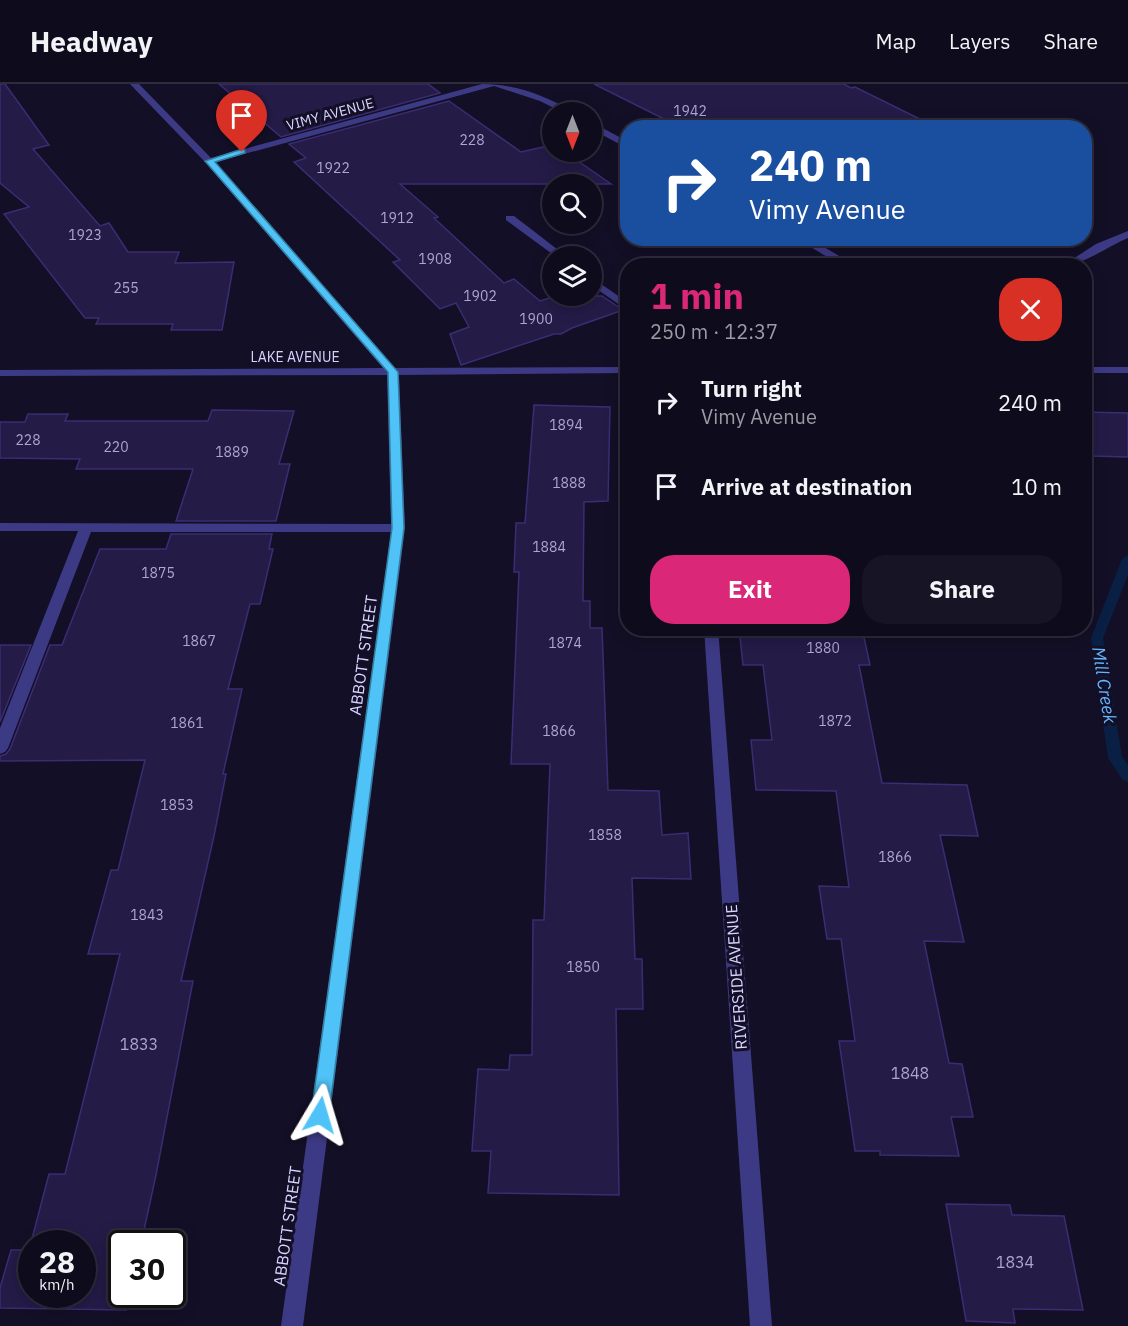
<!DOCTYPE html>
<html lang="en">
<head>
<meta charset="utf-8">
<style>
  body { margin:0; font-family:"IBM Plex Sans",sans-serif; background:#171425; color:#f1f3f6; height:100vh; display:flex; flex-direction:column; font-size:22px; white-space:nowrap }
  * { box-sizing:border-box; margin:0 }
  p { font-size:20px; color:#9b9ba3 }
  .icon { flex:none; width:33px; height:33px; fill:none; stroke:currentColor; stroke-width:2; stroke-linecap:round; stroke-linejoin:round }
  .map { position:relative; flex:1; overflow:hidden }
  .drawer { position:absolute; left:620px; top:174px; width:472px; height:378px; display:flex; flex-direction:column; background:#0e0b1c; border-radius:24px; box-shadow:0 3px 15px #0003,0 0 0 2px #2e2b3b }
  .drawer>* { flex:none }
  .guide { position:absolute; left:620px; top:36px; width:472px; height:126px; border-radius:24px; box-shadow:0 3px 15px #0003,0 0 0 2px #2e2b3b; background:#1a4fa0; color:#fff; overflow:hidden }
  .needle { width:39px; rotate:180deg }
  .controls { position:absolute; left:542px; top:18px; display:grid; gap:12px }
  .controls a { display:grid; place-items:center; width:60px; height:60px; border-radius:50%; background:#0e0b1c; box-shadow:0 3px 15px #0003,0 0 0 2px #2e2b3b; font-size:30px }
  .speed { position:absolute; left:18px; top:1146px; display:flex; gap:12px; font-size:30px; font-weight:700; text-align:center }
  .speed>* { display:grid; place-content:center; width:78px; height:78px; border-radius:50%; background:#0e0b1c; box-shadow:0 3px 15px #0003,0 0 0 2px #2e2b3b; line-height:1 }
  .speed small { font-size:15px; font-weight:400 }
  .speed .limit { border:3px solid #111; border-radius:9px; background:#fff; color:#111 }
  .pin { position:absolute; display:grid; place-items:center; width:51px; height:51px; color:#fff; margin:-62px -26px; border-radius:50% 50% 50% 0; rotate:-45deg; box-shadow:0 0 6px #0007 }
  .pin .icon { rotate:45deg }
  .me { position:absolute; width:66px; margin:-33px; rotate:7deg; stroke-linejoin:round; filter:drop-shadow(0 0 4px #0008) }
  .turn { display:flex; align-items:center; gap:21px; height:126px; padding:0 30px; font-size:27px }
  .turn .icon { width:78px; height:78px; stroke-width:2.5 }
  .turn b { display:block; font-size:42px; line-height:51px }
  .round { display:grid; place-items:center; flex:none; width:63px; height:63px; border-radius:24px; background:#171425 }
  .summary { display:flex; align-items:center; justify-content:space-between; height:102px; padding:0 30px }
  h1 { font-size:36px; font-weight:700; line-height:45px; color:#db2777 }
  .cta { display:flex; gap:12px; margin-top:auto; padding:12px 30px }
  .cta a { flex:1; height:69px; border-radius:24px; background:#db2777; color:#fff; font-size:24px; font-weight:700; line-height:69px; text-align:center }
  .cta a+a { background:#171425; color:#f1f3f6 }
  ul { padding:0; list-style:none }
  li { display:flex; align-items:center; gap:18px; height:84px; padding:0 30px }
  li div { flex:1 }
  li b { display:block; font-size:22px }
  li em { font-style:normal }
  header { display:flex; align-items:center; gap:36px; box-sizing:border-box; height:84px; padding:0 30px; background:#0e0b1c; border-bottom:2px solid #2e2b3b }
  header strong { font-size:28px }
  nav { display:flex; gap:33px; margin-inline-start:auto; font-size:21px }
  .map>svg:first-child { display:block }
</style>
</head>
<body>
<header>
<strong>Headway</strong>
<nav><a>Map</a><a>Layers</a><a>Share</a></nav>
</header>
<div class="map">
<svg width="1128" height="1242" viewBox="0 0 1128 1242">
  <rect width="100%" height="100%" fill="#130f26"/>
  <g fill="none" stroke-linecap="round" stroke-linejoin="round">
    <polygon fill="#0a1f44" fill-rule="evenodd" points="1128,471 1128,491 1103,554 1122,673 1128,681 1128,698 1123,696 1108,674 1091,554 1122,475"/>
  </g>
  <g fill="#241b47" stroke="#3b2d73" stroke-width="1.5" fill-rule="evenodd">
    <polygon points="0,0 5,0 49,61 33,65 100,142 109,139 128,168 179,168 175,179 234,178 222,246 171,246 173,240 96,240 99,234 85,234 4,130 29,123 0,99"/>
    <polygon points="219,0 428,0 440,9 281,53"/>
    <polygon points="594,0 844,0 851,4 855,3 938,44 682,44"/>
    <polygon points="449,17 521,68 552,61 552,68 565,68 611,100 400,100 438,133 434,134 504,199 514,195 540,217 556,212 602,212 623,226 572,244 561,250 554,250 461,281 450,250 469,243 456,219 440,225 393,178 400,176 294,78 306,74 289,60"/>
    <polygon points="534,321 610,323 608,417 584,418 583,517 590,517 590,544 602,544 608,706 659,707 662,751 688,749 691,795 632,794 635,875 642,875 643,925 616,925 619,1111 488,1109 491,1067 472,1067 478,985 509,986 510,971 532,971 533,836 544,836 550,680 511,680 519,488 514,488 516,439 525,439"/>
    <polygon points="212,326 294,327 279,380 290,380 276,437 176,437 193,385 76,385 80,375 0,374 0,338 25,338 28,330 68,330 65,337 208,337"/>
    <polygon points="1084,328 1128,329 1128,373 1092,372 1084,353"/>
    <path d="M171 450H272L269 465H273L260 520H250L228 605H242L223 690H226L214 752 181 897H193L156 1091 141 1160H122V1210H129L126 1226 0 1224V1204L11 1166H29L49 1090H65L120 870H88L111 786H118L145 676 0 677V672L6 670 10 665 50 561H62L100 465H166ZM32 1160H82V1210H32Z"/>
    <polygon points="739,544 862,544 870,581 859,581 882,699 967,701 978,752 940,751 964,858 924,857 949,979 962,980 973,1033 951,1033 959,1072 880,1071 880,1067 855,1067 839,957 855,957 841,855 827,855 819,802 849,803 836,707 756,706 751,656 772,656 763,581 743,581"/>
    <polygon points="0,561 31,561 0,638"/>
    <polygon points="946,1120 1010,1121 1012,1131 1064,1132 1083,1226 1013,1225 1015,1239 966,1237"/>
  </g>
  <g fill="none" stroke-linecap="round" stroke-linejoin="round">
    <g fill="#3d3a85" fill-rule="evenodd">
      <path d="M130 0H139L211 74 482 0C515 0 542 11 571 26L572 28H562L540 17 494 2 215 78 395 284 627 283V289L399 291 405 444 303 1242H281L391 448H91L8 664 5 668 0 670V644L78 447H0V439L391 440 387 291 0 292V286L383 284 206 79Z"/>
      <polygon points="591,38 627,57 627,64 591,45"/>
      <polygon points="506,132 514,132 566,172 555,172 506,136"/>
      <path d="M1128 147V154C1108 162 1082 182 1062 182L1096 160Z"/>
      <polygon points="796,154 809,154 856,182 842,182"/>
      <polygon points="591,193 627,218 627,226 591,201"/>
      <rect x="1084" y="283" width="44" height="6"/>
      <polygon points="704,544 718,544 772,1242 750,1242"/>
    </g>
  </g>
  <polygon fill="#4fc3f7" stroke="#337fa1" stroke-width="1.5" points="242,65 245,66 245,69 215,78 398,288 404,444 329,1031 326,1037 320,1039 314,1037 311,1031 392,444 388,288 205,77"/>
  <g text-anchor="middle" stroke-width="6" stroke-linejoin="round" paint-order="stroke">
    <g font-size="14" fill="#aca6d1">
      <text x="690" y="32">1942</text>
      <text x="472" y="61">228</text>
      <text x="333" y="89">1922</text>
      <text x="397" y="139">1912</text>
      <text x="85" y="156">1923</text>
      <text x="435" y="180">1908</text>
      <text x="126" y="209">255</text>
      <text x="480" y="217">1902</text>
      <text x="536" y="240">1900</text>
      <text x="566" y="346">1894</text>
      <text x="28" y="361">228</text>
      <text x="116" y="368">220</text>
      <text x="232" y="373">1889</text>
      <text x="569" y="404">1888</text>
      <text x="549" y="468">1884</text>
      <text x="158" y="494">1875</text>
      <text x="199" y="562">1867</text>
      <text x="565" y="564">1874</text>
      <text x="823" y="569">1880</text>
      <text x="835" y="642">1872</text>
      <text x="187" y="644">1861</text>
      <text x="559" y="652">1866</text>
      <text x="177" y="726">1853</text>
      <text x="605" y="756">1858</text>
      <text x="895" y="778">1866</text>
      <text x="147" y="836">1843</text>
      <text x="583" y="888">1850</text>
    </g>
    <g font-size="14" fill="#d9d4ff" stroke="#130f26">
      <text transform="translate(330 30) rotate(-15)" y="5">VIMY AVENUE</text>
      <text x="295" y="278">LAKE AVENUE</text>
    </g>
    <g font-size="16" fill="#d9d4ff" stroke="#130f26">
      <text transform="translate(363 571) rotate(-82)" y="6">ABBOTT STREET</text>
      <text transform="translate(736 893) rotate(-94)" y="6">RIVERSIDE AVENUE</text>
      <text transform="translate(287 1142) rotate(-82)" y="6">ABBOTT STREET</text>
    </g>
    <g font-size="16" fill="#aca6d1">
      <text x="139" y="966">1833</text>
      <text x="910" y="995">1848</text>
      <text x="1015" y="1184">1834</text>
    </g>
    <g font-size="18" font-style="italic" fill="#62b6ff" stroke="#130f26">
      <text transform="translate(1104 601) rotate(81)" y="6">Mill Creek</text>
    </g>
  </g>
</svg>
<div class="controls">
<a><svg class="needle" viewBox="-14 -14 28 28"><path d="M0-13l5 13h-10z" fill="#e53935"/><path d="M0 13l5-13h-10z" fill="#9b9ba3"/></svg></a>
<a><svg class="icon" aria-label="search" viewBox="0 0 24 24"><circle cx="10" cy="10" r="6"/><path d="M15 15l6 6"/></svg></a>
<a><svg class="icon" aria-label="layers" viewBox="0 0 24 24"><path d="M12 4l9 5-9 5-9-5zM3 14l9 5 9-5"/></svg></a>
</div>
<div class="speed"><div>28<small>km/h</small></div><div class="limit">30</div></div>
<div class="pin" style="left:242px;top:68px;background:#d93025"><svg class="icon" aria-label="arrive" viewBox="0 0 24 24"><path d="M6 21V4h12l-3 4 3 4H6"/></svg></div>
<svg class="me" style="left:320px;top:1031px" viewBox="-20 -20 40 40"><path d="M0-17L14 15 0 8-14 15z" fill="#4fc3f7" stroke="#fff" stroke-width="4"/></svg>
<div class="guide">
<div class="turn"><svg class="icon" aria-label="right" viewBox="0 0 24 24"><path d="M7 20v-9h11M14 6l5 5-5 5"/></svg><div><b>240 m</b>Vimy Avenue</div></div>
</div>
<section class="drawer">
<div class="summary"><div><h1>1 min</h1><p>250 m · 12:37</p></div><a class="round" style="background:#d93025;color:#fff"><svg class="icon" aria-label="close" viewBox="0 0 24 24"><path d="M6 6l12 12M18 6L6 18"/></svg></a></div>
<ul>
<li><svg class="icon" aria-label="right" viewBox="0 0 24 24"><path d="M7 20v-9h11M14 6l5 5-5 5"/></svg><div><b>Turn right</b><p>Vimy Avenue</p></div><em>240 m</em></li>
<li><svg class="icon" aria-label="arrive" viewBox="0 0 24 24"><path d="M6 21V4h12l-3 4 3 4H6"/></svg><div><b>Arrive at destination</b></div><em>10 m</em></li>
</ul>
<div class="cta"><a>Exit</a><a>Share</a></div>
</section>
</div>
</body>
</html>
